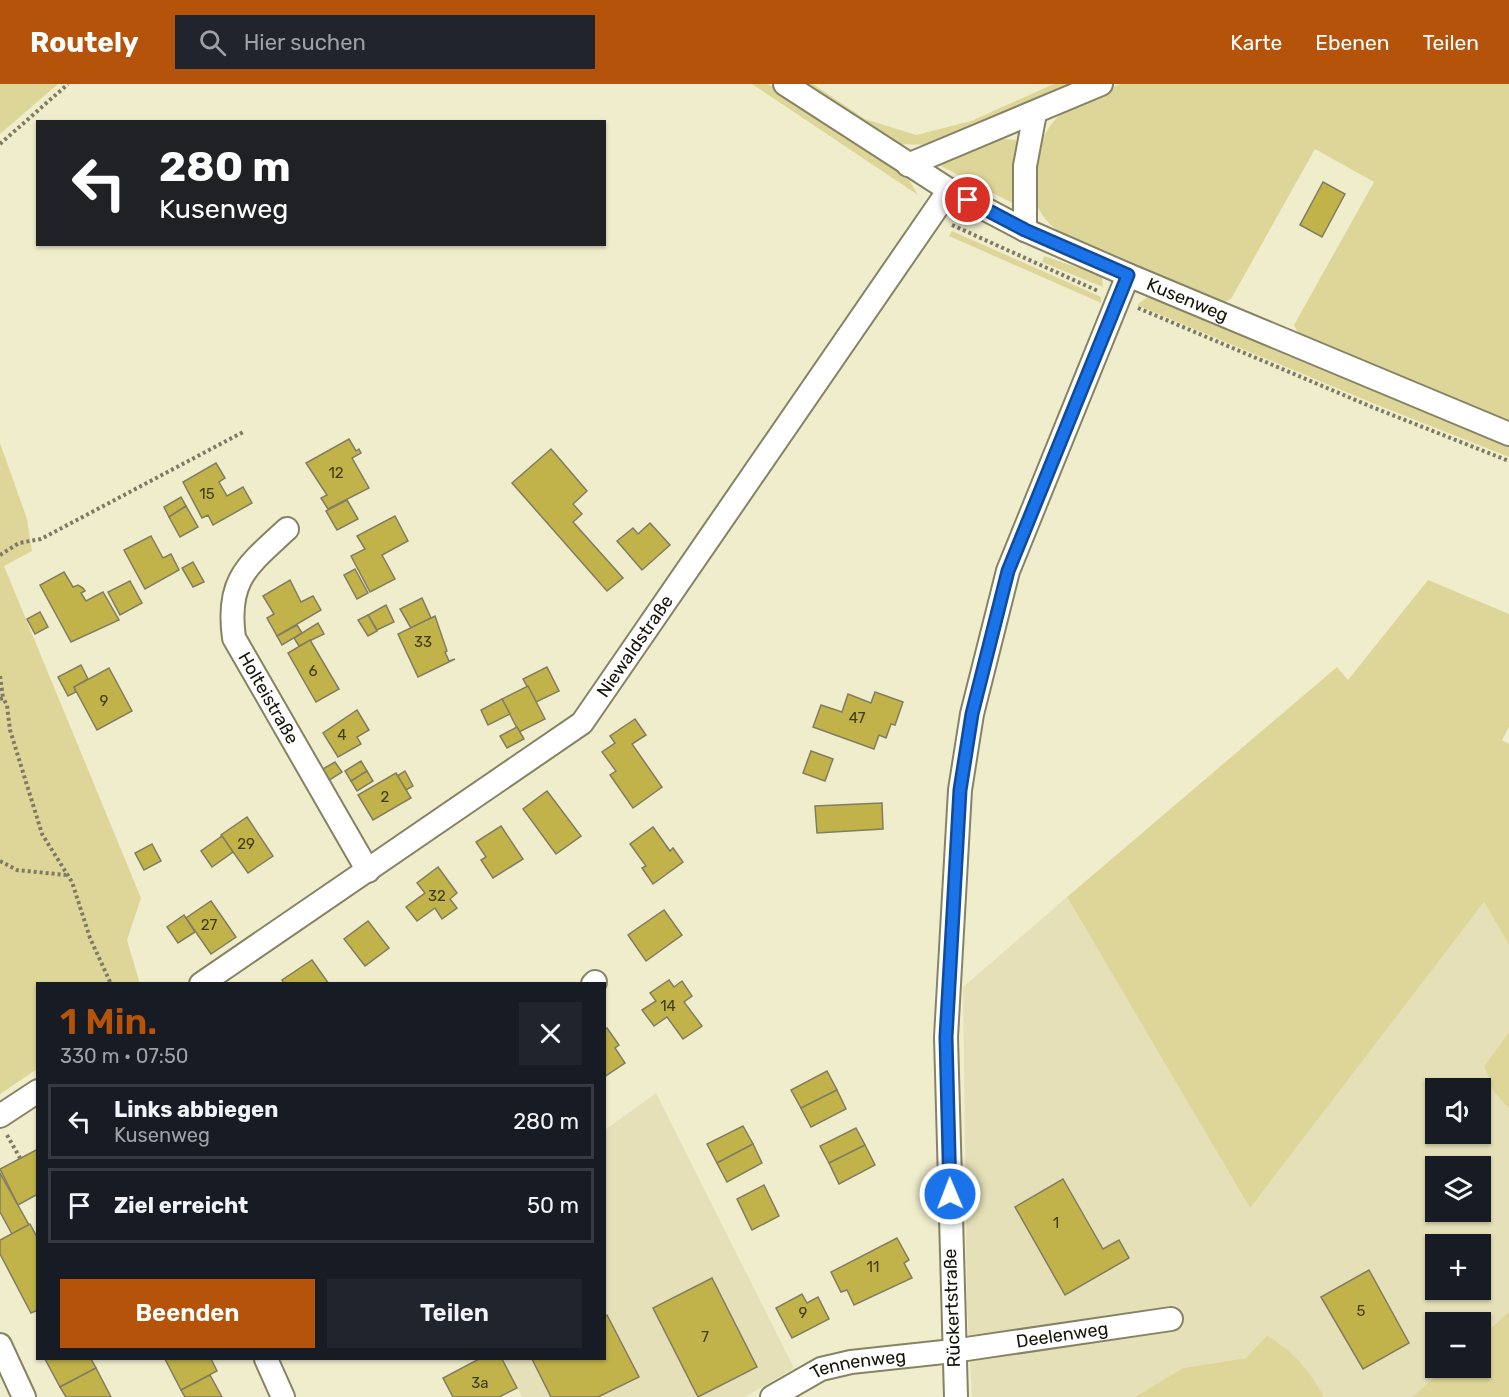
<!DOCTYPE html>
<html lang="de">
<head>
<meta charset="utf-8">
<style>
  body { margin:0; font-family:Rubik,sans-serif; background:#20242c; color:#f1f3f6; height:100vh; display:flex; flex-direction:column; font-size:22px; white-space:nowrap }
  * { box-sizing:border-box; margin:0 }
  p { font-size:20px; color:#9ea1a6 }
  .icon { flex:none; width:33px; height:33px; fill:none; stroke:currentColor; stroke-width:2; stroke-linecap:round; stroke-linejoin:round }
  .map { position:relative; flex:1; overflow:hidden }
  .sheet { position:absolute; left:36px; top:898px; width:570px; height:378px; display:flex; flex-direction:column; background:#171b24; border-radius:0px; box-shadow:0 2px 4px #0004 }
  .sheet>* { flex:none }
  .banner { position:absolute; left:36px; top:36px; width:570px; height:126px; border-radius:0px; box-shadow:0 2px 4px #0004; background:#202124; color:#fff; overflow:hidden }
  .buttons { position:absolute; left:1425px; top:994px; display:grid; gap:12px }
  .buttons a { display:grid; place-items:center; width:66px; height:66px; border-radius:0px; background:#171b24; box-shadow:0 2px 4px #0004; font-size:30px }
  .pin { position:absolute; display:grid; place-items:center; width:51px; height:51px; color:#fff; margin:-26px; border:3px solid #fff; border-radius:50%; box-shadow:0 2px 6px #0007 }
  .me { position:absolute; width:66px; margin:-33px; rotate:359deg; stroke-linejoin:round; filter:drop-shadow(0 0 4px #0008) }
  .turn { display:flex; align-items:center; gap:21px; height:126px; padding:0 24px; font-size:27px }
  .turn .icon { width:78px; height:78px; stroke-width:2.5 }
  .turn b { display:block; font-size:42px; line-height:51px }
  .round { display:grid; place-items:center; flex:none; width:63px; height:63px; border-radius:0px; background:#20242c }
  .head { display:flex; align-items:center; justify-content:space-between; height:102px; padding:0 24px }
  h1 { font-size:36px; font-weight:600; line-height:45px; color:#b45309 }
  .action { display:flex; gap:12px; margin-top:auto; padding:12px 24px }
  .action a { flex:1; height:69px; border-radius:0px; background:#b45309; color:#fff; font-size:24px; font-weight:600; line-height:69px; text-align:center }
  .action a+a { background:#20242c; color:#f1f3f6 }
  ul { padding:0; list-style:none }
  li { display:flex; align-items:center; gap:18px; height:75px; margin:0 12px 9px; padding:0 12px; border:3px solid #363941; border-radius:0px }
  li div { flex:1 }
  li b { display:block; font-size:22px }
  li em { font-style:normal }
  header { display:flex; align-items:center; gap:36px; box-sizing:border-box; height:84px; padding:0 30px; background:#b45309; color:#fff }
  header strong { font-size:28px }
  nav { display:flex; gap:33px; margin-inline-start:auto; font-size:21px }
  .search { width:420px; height:54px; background:#20242c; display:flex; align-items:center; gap:15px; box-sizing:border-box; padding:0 21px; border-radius:0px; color:#9ea1a6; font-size:22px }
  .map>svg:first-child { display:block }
</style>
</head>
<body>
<header>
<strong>Routely</strong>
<div class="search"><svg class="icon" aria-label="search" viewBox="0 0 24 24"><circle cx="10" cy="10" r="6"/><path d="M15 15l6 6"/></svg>Hier suchen</div>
<nav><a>Karte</a><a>Ebenen</a><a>Teilen</a></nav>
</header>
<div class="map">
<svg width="1509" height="1313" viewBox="0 0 1509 1313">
  <rect width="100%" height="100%" fill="#f0edcc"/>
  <g fill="#e5e0b8" fill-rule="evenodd">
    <path d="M1067 813 1250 1123 1484 818 1509 861V948L1484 982 1494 1008 1509 1025V1228L1481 1253 1480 1239H1436V1284H1445L1412 1313H1324L1300 1278 1278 1258 1246 1274 1183 1284 1135 1313H972L967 1220 963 903ZM1436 1005H1480V1050H1436ZM1436 1083H1480V1128H1436ZM1436 1161H1480V1206H1436Z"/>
    <polygon points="656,1009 794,1284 745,1313 522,1313 502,1275 604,1275 605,1046"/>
  </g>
  <g fill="#ded699">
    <polygon points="0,0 58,0 0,50"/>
    <polygon points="752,0 768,0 895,85 909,96 918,111"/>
    <polygon points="802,0 813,0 865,35 916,51 971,37 1054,0 1084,0 936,61 895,60"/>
    <path d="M1120 0H1509V339L1299 250 1294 241 1374 98 1315 65 1231 215 1222 219 1068 155C1055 145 1044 137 1037 121 1027 95 1038 50 1059 32 1077 17 1100 9 1120 0Z"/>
    <polygon points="995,54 1016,56 1019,62 1016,121 939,81 955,71"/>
    <polygon points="952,147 1101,213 1101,219 949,152"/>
    <polygon points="1044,172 1102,192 1103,203 1042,178"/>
    <polygon points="1150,211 1509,360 1509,373 1375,320 1137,221"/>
    <polygon points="0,359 27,435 32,467 4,482 141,814 127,856 140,900 38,900 37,985 0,1010"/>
    <polygon points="1428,496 1509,530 1509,643 1502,656 1509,660 1509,861 1484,818 1250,1124 1067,813 1337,583 1348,596"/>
    <polygon points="1509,948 1509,1025 1494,1008 1484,982"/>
    <polygon points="1509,1228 1509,1313 1412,1313 1445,1284 1480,1284 1481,1253"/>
    <path d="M1267 1252C1293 1266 1310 1287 1324 1313H1135L1183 1284 1246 1274Z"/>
  </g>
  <g fill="#c1b349" stroke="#817d60" stroke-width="1.5">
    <polygon points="1323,98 1345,110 1322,153 1300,141"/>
    <polygon points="349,355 356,367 359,365 361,369 352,374 369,404 328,425 321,414 327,411 306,379"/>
    <polygon points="551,365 587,407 573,420 582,430 573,438 623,494 607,507 512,399"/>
    <polygon points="216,379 225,394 219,398 227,412 243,403 252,419 213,441 208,431 202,434 183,398"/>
    <polygon points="181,413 186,422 169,433 164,423"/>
    <polygon points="347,416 358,435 337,446 326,427"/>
    <polygon points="186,422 198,443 180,453 169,433"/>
    <polygon points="395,432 408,457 382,471 395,495 370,508 351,472 365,465 357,452"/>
    <polygon points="650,439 670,461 642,486 617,457 633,444 638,450"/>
    <polygon points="151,452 163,474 171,470 179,486 145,505 124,466"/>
    <polygon points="193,478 204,498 193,503 182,484"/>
    <polygon points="355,485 368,509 357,515 344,491"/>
    <polygon points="64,488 73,503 78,501 83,504 85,507 81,509 86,517 103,508 119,536 71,558 40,501"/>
    <polygon points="290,496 301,518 313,512 321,526 277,552 267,534 274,530 263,512"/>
    <polygon points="130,497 142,519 120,531 108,508"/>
    <polygon points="422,514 431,534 411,544 400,525"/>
    <polygon points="386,521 394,538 377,546 368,531"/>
    <polygon points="40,528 48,543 35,550 27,535"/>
    <polygon points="368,531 377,547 368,552 358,536"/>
    <polygon points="435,532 447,567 445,568 449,577 455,575 418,593 398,550"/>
    <polygon points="318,539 324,550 299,562 294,554"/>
    <polygon points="297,541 302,549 282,561 277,552"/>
    <polygon points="310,556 339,605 316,618 288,569"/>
    <polygon points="81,581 88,595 74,603 76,608 68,612 58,593"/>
    <polygon points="547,583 559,607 536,618 523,595"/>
    <polygon points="109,584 132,627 97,646 74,603"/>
    <polygon points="528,602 545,635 519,648 502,615"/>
    <polygon points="875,608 903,618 895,641 891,640 886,654 879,651 874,665 813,643 821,621 842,628 848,610 871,619"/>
    <polygon points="502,615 510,630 488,641 481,626"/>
    <polygon points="357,626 369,646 357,653 361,660 338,673 323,649"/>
    <polygon points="635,635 646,651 632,660 662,703 633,724 610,691 616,687 602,668 615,659 610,652"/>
    <polygon points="517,643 524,655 507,664 500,652"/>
    <polygon points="811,667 833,675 825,697 803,689"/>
    <polygon points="361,677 367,687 351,697 345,687"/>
    <polygon points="335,678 342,688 328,697 321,686"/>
    <polygon points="367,687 373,697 357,707 351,697"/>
    <polygon points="405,687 413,702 406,706 397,692"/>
    <polygon points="396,689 411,714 373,736 358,711"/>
    <polygon points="547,707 581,752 556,770 523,725"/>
    <polygon points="882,719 883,745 817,749 815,722"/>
    <polygon points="247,733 273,772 248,789 221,751"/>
    <polygon points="501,742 523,775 493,794 481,776 486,773 476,758"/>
    <polygon points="653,743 670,767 673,764 683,778 653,800 642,784 646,782 630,760"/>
    <polygon points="222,752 233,768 212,783 201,767"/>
    <polygon points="152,760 161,777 144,786 135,769"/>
    <polygon points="438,783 457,809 450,815 457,824 442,835 435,824 417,837 406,823 425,809 417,799"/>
    <polygon points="211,817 236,853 211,870 186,834"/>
    <polygon points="664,826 682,851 646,877 628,851"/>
    <polygon points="184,831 195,848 178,859 167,843"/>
    <polygon points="368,837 389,864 365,882 344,855"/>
    <polygon points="312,876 329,900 284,900 282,896"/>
    <polygon points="669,896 674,903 682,897 692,912 684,918 702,942 683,955 667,933 654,942 642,926 656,917 650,909"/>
    <polygon points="607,944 619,961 615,964 625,979 604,993 604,946"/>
    <polygon points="827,987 837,1006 801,1024 791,1006"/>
    <polygon points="837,1006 846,1025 811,1043 801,1024"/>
    <polygon points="743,1042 753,1060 717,1079 707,1060"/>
    <polygon points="856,1044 865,1061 829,1079 820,1062"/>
    <polygon points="753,1060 762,1079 727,1098 717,1079"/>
    <polygon points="865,1061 875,1081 839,1100 829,1079"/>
    <polygon points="38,1065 38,1110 18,1121 0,1085"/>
    <polygon points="0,1089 29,1141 12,1150 0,1128"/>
    <polygon points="1063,1095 1103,1165 1119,1156 1129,1174 1065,1211 1015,1123"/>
    <polygon points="764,1101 779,1132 752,1146 737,1115"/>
    <polygon points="30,1140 38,1155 38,1226 31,1229 0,1170 0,1156"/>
    <polygon points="897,1154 909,1176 904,1179 912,1194 854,1221 847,1206 841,1208 831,1188"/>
    <polygon points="1369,1186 1409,1259 1363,1285 1321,1213"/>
    <polygon points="712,1194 757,1283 698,1313 653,1224"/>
    <polygon points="802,1210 807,1219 818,1213 829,1235 792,1254 776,1224"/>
    <polygon points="607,1231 639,1293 598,1313 551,1313 532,1275 604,1275 604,1233"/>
    <polygon points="45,1275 91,1275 96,1284 60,1303"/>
    <polygon points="165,1275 211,1275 217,1287 181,1306"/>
    <polygon points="479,1275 502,1275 517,1304 499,1313 453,1313 443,1294"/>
    <polygon points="96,1284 111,1313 66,1313 60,1303"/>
    <polygon points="210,1291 222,1313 185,1313 181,1306"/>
  </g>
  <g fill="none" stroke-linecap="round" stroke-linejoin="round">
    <defs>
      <g id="minor">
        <path id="s1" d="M785 0 949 106 1025 146 1128 191 1509 350"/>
        <polyline points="908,81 1101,0"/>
        <polyline points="1025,146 1025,82 1035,29"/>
        <path id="s2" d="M287 445C247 482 226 496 234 554L368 787"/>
        <path id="s3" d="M201 900 582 639 949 106"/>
        <polyline points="593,900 595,898"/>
        <polyline points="0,1032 38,1007"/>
        <polyline points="0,1261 24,1313"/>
        <polyline points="266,1275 283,1313"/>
        <path id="s4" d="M772 1313 821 1285 851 1278 953 1267 1171 1235"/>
        <polyline points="956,1313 946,953 960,706 972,630 1008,487 1128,191"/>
      </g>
    </defs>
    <use href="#minor" stroke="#868365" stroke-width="26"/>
    <g stroke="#7d7b66" stroke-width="4" stroke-dasharray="3 3" stroke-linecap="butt">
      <polyline points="0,60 68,0"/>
      <polyline points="952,141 1098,207"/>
      <polyline points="1138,224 1372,323 1509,377"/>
      <polyline points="0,471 19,459 41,455 245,347"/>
      <polyline points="0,592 3,614"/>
      <polyline points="0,615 3,614 7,621 10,646 42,750 72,798 90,854 111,900"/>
      <polyline points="0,777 17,786 66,791"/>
      <polyline points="7,1051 20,1074"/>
    </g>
    <use href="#minor" stroke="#fff" stroke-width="22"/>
  </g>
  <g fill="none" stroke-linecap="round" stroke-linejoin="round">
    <defs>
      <polyline id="route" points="950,1110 946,953 960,706 972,630 1008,487 1128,191 1025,146 968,116"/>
    </defs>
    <use href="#route" stroke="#114b97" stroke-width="15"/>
    <use href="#route" stroke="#1a73e8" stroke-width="10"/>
  </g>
  <g text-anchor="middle" stroke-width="4.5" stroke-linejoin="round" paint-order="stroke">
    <g font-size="15" fill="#413c19">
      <text x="336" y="394">12</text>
      <text x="207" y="415">15</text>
      <text x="423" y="563">33</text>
      <text x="313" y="592">6</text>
      <text x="104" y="622">9</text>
      <text x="857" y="639">47</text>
      <text x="342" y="656">4</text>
      <text x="385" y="718">2</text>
      <text x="246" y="765">29</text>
      <text x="437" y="817">32</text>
      <text x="209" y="846">27</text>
      <text x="668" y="927">14</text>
      <text x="1056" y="1144">1</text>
      <text x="873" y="1188">11</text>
      <text x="1361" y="1232">5</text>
      <text x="803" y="1234">9</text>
      <text x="705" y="1258">7</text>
      <text x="480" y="1304">3a</text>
    </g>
    <g font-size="18" fill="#161509" stroke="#fff">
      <text dy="6" stroke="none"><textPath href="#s1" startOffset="458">Kusenweg</textPath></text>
      <text dy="6" stroke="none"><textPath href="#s3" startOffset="555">Niewaldstraße</textPath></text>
      <text dy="6" stroke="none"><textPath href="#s2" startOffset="198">Holteistraße</textPath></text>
      <text transform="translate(952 1224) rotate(-92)" y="6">Rückertstraße</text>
      <text dy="6" stroke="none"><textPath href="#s4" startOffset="300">Deelenweg</textPath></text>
      <text dy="6" stroke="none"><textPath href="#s4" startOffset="94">Tennenweg</textPath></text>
    </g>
  </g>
</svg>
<div class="buttons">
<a><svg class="icon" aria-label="sound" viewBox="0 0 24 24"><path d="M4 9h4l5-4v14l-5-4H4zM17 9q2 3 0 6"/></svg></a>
<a><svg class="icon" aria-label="layers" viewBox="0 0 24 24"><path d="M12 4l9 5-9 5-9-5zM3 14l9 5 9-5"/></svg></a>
<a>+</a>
<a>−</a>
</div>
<div class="pin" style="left:968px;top:116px;background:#d93025"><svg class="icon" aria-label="arrive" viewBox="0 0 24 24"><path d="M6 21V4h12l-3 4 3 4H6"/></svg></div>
<svg class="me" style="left:950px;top:1110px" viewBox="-20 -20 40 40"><circle r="17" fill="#1a73e8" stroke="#fff" stroke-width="3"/><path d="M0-11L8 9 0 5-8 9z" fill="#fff"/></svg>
<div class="banner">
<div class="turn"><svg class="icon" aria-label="left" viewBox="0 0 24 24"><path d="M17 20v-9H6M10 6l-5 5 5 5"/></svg><div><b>280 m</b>Kusenweg</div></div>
</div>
<section class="sheet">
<div class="head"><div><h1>1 Min.</h1><p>330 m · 07:50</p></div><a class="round"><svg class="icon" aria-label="close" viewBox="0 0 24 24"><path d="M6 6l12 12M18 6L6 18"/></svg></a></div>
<ul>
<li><svg class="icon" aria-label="left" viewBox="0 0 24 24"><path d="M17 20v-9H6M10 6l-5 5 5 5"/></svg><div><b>Links abbiegen</b><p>Kusenweg</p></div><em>280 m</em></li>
<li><svg class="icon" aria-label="arrive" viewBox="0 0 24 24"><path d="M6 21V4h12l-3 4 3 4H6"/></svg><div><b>Ziel erreicht</b></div><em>50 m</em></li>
</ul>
<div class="action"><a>Beenden</a><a>Teilen</a></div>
</section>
</div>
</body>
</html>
